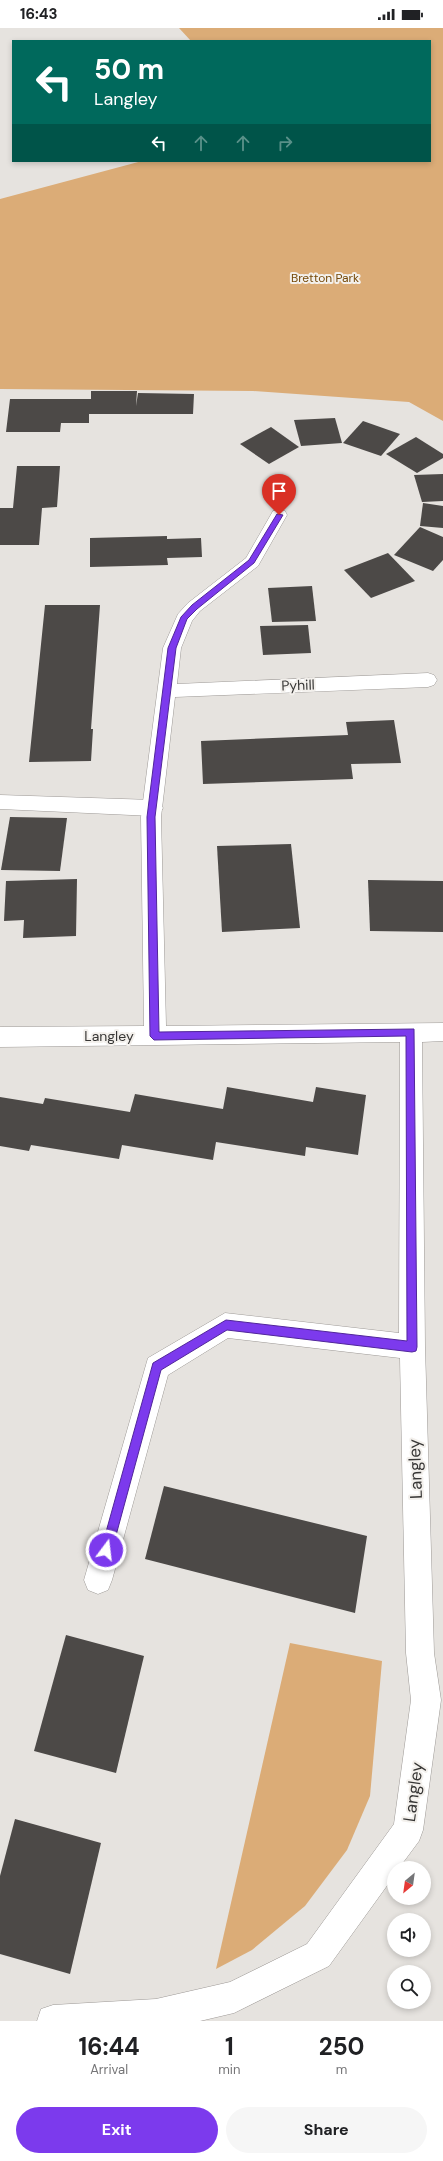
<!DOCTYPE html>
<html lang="en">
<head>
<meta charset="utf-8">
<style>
  body { margin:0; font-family:"DM Sans",sans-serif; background:#f6f6f6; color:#202124; height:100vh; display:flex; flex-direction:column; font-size:15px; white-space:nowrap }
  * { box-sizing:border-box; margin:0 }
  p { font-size:13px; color:#757577 }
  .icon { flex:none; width:22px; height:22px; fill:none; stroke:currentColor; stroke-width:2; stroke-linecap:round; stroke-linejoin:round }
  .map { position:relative; height:1993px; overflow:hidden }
  .drawer { display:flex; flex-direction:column; background:#fff; flex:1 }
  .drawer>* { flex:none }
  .hud { position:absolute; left:12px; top:12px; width:419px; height:122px; border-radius:0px; box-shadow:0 2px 6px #0003; background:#00695c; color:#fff; overflow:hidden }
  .needle { width:26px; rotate:209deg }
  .fabs { position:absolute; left:387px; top:1833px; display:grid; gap:8px }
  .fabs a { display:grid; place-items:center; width:44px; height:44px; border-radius:50%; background:#fff; box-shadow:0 2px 6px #0003; font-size:20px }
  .pin { position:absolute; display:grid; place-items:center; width:34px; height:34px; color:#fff; margin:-41px -17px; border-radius:50% 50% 50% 0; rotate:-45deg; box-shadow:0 0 4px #0007 }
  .pin .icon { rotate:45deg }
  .me { position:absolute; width:44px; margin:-22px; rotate:15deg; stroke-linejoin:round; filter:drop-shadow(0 0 3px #0008) }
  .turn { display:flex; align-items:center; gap:14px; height:84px; padding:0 16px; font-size:18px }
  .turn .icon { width:52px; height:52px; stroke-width:2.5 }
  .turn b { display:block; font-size:28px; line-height:34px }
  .lanes { display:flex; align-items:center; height:38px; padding:0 16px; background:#0003; justify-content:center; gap:20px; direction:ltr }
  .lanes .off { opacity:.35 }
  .eta { display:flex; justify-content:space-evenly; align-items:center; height:68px; text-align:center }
  .eta b { font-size:24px; font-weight:700; line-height:28px }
  .action { display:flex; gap:8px; margin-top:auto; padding:8px 16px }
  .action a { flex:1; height:46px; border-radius:24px; background:#7c3aed; color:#fff; font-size:16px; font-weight:700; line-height:46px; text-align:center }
  .action a+a { background:#f6f6f6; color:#202124 }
  .status { display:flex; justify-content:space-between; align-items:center; height:28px; padding:0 20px; background:#fff; direction:ltr }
  .status svg { height:11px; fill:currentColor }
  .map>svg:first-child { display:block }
</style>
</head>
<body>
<div class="status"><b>16:43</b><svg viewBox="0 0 49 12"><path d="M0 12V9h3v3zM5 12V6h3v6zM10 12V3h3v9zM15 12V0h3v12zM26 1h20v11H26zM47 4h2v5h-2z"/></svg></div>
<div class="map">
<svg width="443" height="1993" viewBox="0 0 443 1993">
  <rect width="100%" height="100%" fill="#e6e3df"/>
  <g fill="#dbac77">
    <polygon points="179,0 443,0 443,393 409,374 253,363 0,361 0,171 142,133 430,133 430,13 191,13"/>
    <polygon points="290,1615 382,1633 370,1768 347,1822 305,1878 252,1922 216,1941"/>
  </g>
  <g fill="#4c4947">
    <polygon points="91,363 137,363 136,378 138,365 194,366 193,386 89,386 89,395 61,395 60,404 6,404 10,371 91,371"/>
    <polygon points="335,390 342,415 301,418 294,392"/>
    <polygon points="363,393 400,406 381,428 343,415"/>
    <polygon points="271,399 299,419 269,436 240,416"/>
    <polygon points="416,409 443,426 443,430 417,445 386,426"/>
    <polygon points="17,438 60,438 57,479 42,480 39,517 0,517 0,480 13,480"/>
    <polygon points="443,446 443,473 422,474 414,447"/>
    <polygon points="423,475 443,478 443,500 420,498"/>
    <polygon points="420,499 443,509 443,532 433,543 394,527"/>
    <polygon points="167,508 167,511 201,510 202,529 167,530 168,537 90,539 90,510"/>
    <polygon points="388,525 415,553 371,570 344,542"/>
    <polygon points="312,558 316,593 272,594 268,560"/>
    <polygon points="45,577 100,577 91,701 93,701 91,733 29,734"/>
    <polygon points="308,597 311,625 263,627 260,598"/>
    <polygon points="394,692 401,735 351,736 353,751 203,756 201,713 348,707 346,694"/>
    <polygon points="10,789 67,790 60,843 1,842"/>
    <polygon points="291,816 300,900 222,904 217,818"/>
    <polygon points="77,851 76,908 23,910 24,892 4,893 6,853"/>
    <polygon points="368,852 443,853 443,904 370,903"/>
    <polygon points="227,1059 313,1074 316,1059 366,1067 358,1127 306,1119 305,1128 216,1114 213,1132 122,1117 119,1131 31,1117 29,1123 0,1118 0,1069 43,1076 45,1070 130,1084 135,1066 223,1081"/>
    <polygon points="164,1458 367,1508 355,1585 145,1531"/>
    <polygon points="66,1607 144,1628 116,1745 34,1723"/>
    <polygon points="15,1791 101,1815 70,1946 0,1926 0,1848"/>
  </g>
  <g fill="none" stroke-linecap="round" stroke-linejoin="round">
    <defs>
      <polygon id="service" points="0,767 153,772 160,775 163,780 160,785 153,788 0,781"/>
      <polygon id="minor" points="279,482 285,483 287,487 258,538 200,583 192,593 181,620 177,656 428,645 434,647 437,652 434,657 428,659 175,669 161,789 166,998 443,995 443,1013 422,1014 425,1319 434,1625 441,1672 423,1802 419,1813 399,1840 394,1840 394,1848 329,1938 234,1985 200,1993 37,1993 41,1981 53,1977 156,1971 230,1954 307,1916 394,1796 411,1672 406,1625 400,1330 228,1310 168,1347 112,1552 108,1562 98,1566 88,1562 84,1552 148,1330 225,1285 399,1305 400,1014 0,1019 0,999 144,998 141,789 163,620 178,586 188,575 246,530 273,483"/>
    </defs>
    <use href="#service" stroke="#9d9996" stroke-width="1"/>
    <use href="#minor" stroke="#9d9996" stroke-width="1"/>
    <use href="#service" fill="#fff" fill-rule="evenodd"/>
    <use href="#minor" fill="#fff" fill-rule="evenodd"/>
  </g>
  <polygon fill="#7c3aed" stroke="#51269a" points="277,486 283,487 254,535 197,581 187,591 176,620 155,789 159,1004 414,1001 417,1319 416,1323 412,1324 227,1302 161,1342 112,1522 110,1526 106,1527 102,1526 101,1522 153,1335 226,1292 407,1313 406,1008 154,1012 150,1008 147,789 168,620 181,589 192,577 249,532"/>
  <g text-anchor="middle" stroke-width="4" stroke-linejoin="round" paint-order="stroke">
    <g font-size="12" fill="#754909" stroke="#f3f0ec">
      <text x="325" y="254">Bretton Park</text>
    </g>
    <g font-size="14" fill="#373635" stroke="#f3f0ec">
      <text transform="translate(298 657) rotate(-2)" y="5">Pyhill</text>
      <text x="109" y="1013">Langley</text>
    </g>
    <g font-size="17" fill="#373635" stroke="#f3f0ec">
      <text transform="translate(415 1441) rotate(-92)" y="6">Langley</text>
      <text transform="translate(413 1764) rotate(-82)" y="6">Langley</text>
    </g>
  </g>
</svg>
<div class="fabs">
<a><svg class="needle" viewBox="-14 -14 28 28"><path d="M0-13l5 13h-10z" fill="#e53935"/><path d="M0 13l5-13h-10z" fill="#757577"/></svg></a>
<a><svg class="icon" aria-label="sound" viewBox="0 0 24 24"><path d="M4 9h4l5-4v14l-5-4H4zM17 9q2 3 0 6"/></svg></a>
<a><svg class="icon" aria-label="search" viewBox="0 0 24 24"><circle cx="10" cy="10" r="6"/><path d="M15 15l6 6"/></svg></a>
</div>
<div class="pin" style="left:279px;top:487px;background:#d93025"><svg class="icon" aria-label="arrive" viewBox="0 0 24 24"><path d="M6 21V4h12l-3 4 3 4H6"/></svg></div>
<svg class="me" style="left:106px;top:1522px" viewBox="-20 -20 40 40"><circle r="17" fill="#7c3aed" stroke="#fff" stroke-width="3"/><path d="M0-11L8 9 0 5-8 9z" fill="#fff"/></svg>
<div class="hud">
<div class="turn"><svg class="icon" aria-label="left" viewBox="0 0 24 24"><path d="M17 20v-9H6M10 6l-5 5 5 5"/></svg><div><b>50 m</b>Langley</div></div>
<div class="lanes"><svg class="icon" aria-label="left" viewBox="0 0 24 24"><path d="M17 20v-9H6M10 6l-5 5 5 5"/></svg><svg class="icon off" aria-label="ahead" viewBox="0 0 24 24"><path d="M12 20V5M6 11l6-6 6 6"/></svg><svg class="icon off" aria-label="ahead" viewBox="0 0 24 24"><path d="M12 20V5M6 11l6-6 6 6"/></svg><svg class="icon off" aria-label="right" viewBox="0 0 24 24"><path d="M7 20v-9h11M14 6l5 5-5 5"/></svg></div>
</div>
</div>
<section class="drawer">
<div class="eta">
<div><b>16:44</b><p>Arrival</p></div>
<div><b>1</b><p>min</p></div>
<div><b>250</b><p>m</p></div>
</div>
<div class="action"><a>Exit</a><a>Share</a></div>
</section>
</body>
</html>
